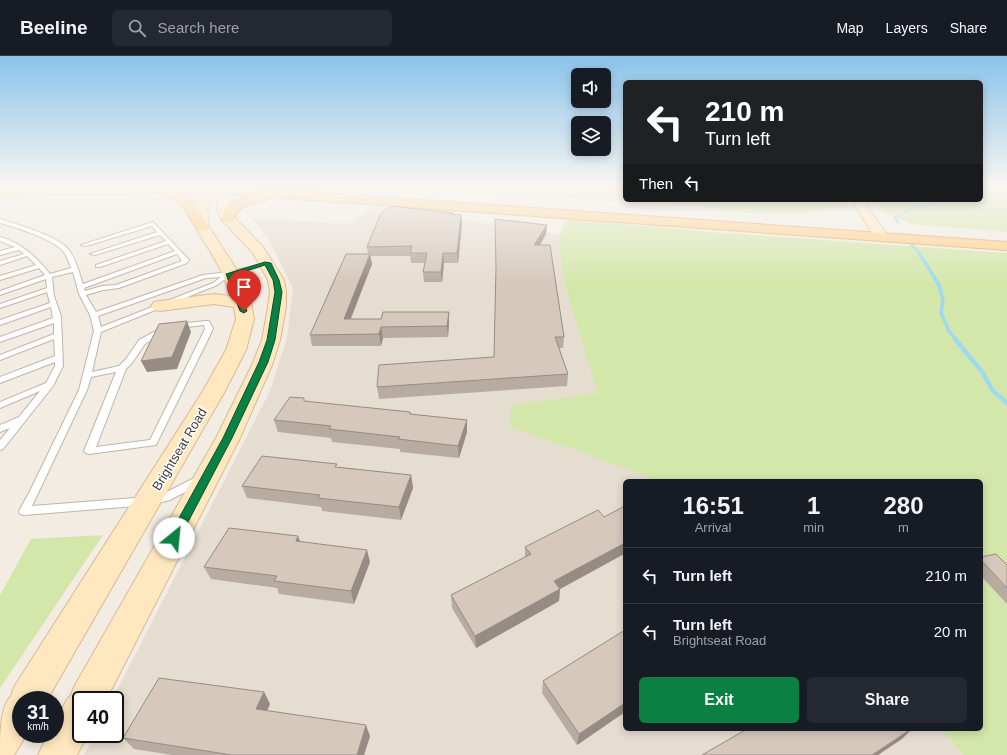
<!DOCTYPE html>
<html lang="en">
<head>
<meta charset="utf-8">
<style>
  body { margin:0; font-family:Arial,sans-serif; background:#242831; color:#f1f3f6; height:100vh; display:flex; flex-direction:column; font-size:15px; white-space:nowrap }
  * { box-sizing:border-box; margin:0 }
  p { font-size:13px; color:#9ea1a6 }
  .icon { flex:none; width:22px; height:22px; fill:none; stroke:currentColor; stroke-width:2; stroke-linecap:round; stroke-linejoin:round }
  .map { position:relative; flex:1; overflow:hidden }
  .side { position:absolute; left:623px; top:423px; width:360px; height:252px; display:flex; flex-direction:column; background:#171b24; border-radius:6px; box-shadow:0 2px 10px #0003 }
  .side>* { flex:none }
  .hud { position:absolute; left:623px; top:24px; width:360px; height:122px; border-radius:6px; box-shadow:0 2px 10px #0003; background:#202124; color:#fff; overflow:hidden }
  .controls { position:absolute; left:571px; top:12px; display:grid; gap:8px }
  .controls a { display:grid; place-items:center; width:40px; height:40px; border-radius:6px; background:#171b24; box-shadow:0 2px 10px #0003; font-size:20px }
  .speed { position:absolute; left:12px; top:635px; display:flex; gap:8px; font-size:20px; font-weight:700; text-align:center }
  .speed>* { display:grid; place-content:center; width:52px; height:52px; border-radius:50%; background:#171b24; box-shadow:0 2px 10px #0003; line-height:1 }
  .speed small { font-size:10px; font-weight:400 }
  .speed .limit { border:2px solid #111; border-radius:6px; background:#fff; color:#111 }
  .pin { position:absolute; display:grid; place-items:center; width:34px; height:34px; color:#fff; margin:-41px -17px; border-radius:50% 50% 50% 0; rotate:-45deg; box-shadow:0 0 4px #0007 }
  .pin .icon { rotate:45deg }
  .me { position:absolute; width:44px; margin:-22px; rotate:28deg; stroke-linejoin:round; filter:drop-shadow(0 0 3px #0008) }
  .turn { display:flex; align-items:center; gap:14px; height:84px; padding:0 16px; font-size:18px }
  .turn .icon { width:52px; height:52px; stroke-width:2.5 }
  .turn b { display:block; font-size:28px; line-height:34px }
  .then { display:flex; align-items:center; height:38px; padding:0 16px; background:#0003; gap:8px; font-size:15px }
  .eta { display:flex; justify-content:space-evenly; align-items:center; height:68px; text-align:center }
  .eta b { font-size:24px; font-weight:700; line-height:28px }
  .cta { display:flex; gap:8px; margin-top:auto; padding:8px 16px }
  .cta a { flex:1; height:46px; border-radius:6px; background:#0b8043; color:#fff; font-size:16px; font-weight:700; line-height:46px; text-align:center }
  .cta a+a { background:#242831; color:#f1f3f6 }
  ul { padding:0; list-style:none }
  li { display:flex; align-items:center; gap:12px; height:56px; padding:0 16px; border-top:1px solid #363941 }
  li div { flex:1 }
  li b { display:block; font-size:15px }
  li em { font-style:normal }
  header { display:flex; align-items:center; gap:24px; box-sizing:border-box; height:56px; padding:0 20px; background:#171b24; border-bottom:1px solid #363941 }
  header strong { font-size:19px }
  nav { display:flex; gap:22px; margin-inline-start:auto; font-size:14px }
  .search { width:280px; height:36px; background:#242831; display:flex; align-items:center; gap:10px; box-sizing:border-box; padding:0 14px; border-radius:6px; color:#9ea1a6; font-size:15px }
  .map>svg:first-child { display:block }
</style>
</head>
<body>
<header>
<strong>Beeline</strong>
<div class="search"><svg class="icon" aria-label="search" viewBox="0 0 24 24"><circle cx="10" cy="10" r="6"/><path d="M15 15l6 6"/></svg>Search here</div>
<nav><a>Map</a><a>Layers</a><a>Share</a></nav>
</header>
<div class="map">
<svg width="1007" height="699" viewBox="0 0 1007 699">
  <rect width="100%" height="100%" fill="#f2ece3"/>
  <polygon fill="#e6ddd1" points="376,150 560,179 558,185 564,224 598,337 511,349 654,425 625,425 625,673 942,673 963,699 84,699 95,678 115,678 115,644 112,644 270,335 287,282 293,232 267,180 252,162 348,168"/>
  <g fill="#d4e7ab">
    <polygon points="418,130 625,130 625,144 843,144 848,152 828,151 816,155 794,158 743,156 706,151 468,135"/>
    <polygon points="981,130 1007,130 1007,176 912,168 883,156 875,144 981,144"/>
    <polygon points="566,163 710,176 1007,197 1007,699 963,699 942,673 981,673 981,425 654,425 636,416 510,371 511,349 597,337 564,224 558,185"/>
    <polygon points="103,479 0,632 0,539 31,483"/>
  </g>
  <g fill="none" stroke-linecap="round" stroke-linejoin="round">
    <g stroke="#9dd9f0" stroke-width="2.5">
      <polyline points="981,134 1002,130"/>
      <polyline points="898,166 895,162 911,153 944,144"/>
      <polyline points="910,187 920,198"/>
    </g>
    <polyline stroke="#9dd9f0" stroke-width="3.5" points="919,197 939,229 943,244 941,257 949,275 956,284"/>
    <polyline stroke="#9dd9f0" stroke-width="4.5" points="955,283 983,317 993,335 1007,347"/>
    <defs>
      <path id="lane" d="M0 163C17 168 57 180 68 193 76 202 79 217 83 228L175 195 168 188 100 211H96V209L166 185 160 179 95 199 90 198 157 176 152 170 86 190 81 189 153 166 189 204 187 207 119 232 103 234 86 239 96 256 203 219 229 216 269 206V208L231 219 217 229 101 276 92 316 119 310 126 303 139 284 161 272H167L168 274 145 288 132 307 126 313 96 391 150 384 205 273 204 269 177 272 173 270 177 268 206 265H209L213 273 156 389 89 398 86 397 84 395 116 316 91 321 87 334 32 450 148 441 163 438 198 420 202 421 203 424 202 427 170 444 148 449 24 459 20 458 19 455 29 437 79 334 94 275 90 259 79 238 73 216 52 221 54 240 61 260 63 310 53 330 3 393 0 394V384L10 372 0 376V369L19 361 40 335 0 352V346L46 327 55 310V306L0 327V321L55 300 54 283 0 304V299L54 278V267L0 286V281L53 262 51 251 0 269V264L50 247 47 236 0 252V248L47 232 46 223 0 239V235L45 219 39 212 0 224V220L36 209 27 200 0 209V205L24 198 19 194 0 199V195L15 191 0 185V181C22 187 36 201 50 218L71 212C69 207 67 199 63 195 53 183 15 171 0 167ZM177 198 182 205 116 229 102 230 85 235 84 232ZM221 221 213 227 101 271 98 260 206 222Z"/>
      <g id="secondary">
        <path d="M205 130H217L207 152 209 171 235 211 251 247 254 263 246 294 225 335 47 644H21V678H27L14 699H0C0 683 0 649 11 640L14 631 203 335 226 294 236 263 234 251 214 248 160 255 154 254 151 250 154 246 160 245 214 238 231 240C227 231 224 220 219 211 202 176 182 172 205 130Z"/>
        <polygon points="223,130 235,130 229,148 229,153 234,161 263,191 284,224 286,236 286,251 280,284 272,309 240,382 106,644 81,644 81,678 88,678 77,699 38,699 48,678 55,678 55,665 68,642 70,641 74,631 216,382 252,309 262,284 268,251 270,236 268,224 253,197 221,163 217,153 217,148"/>
        <polygon points="851,144 863,144 888,180 886,183 881,184 876,183"/>
      </g>
      <path id="primary" d="M89 130H227L1007 186V194L269 141 267 144C258 146 243 147 237 157 235 160 235 163 233 166H223L221 163C227 148 238 143 253 139L181 137 193 146 209 171 207 174 202 175 197 174 181 147 160 137 0 139V131Z"/>
    </defs>
    <use href="#lane" stroke="#c0b5a9" stroke-width="2"/>
    <use href="#secondary" stroke="#d6bc94" stroke-width="2"/>
    <use href="#primary" stroke="#e4ab5f" stroke-width="2"/>
    <use href="#lane" fill="#fff" fill-rule="evenodd"/>
    <use href="#secondary" fill="#ffe8c0" fill-rule="evenodd"/>
    <use href="#primary" fill="#ffd18f" fill-rule="evenodd"/>
  </g>
  <g fill="#b8aca1">
    <polygon points="453,157 453,158 461,159 462,168 458,207 444,207 442,226 424,226 423,216 425,207 411,207 410,200 370,200 372,208 351,263 381,263 449,256 449,267 448,281 383,282 381,290 312,290 310,279 368,198 367,191"/>
    <polygon points="547,169 546,178 540,189 564,281 563,292 559,292 568,318 567,330 379,343 377,331 494,301"/>
    <polygon points="304,346 410,356 411,358 467,364 467,376 459,402 400,396 400,393 332,386 331,382 278,376 274,364"/>
    <polygon points="338,411 411,419 413,432 401,464 322,455 321,451 247,442 242,430"/>
    <polygon points="625,450 625,499 624,498 560,533 559,545 476,592 452,552 451,539 525,501 525,491 604,461"/>
    <polygon points="300,486 370,506 354,548 279,538 277,532 211,523 204,511"/>
    <polygon points="981,501 1007,509 1007,548 981,520"/>
    <polygon points="625,574 625,656 577,689 542,637 543,625"/>
    <polygon points="264,636 270,648 267,655 370,680 364,699 172,699 134,693 123,682"/>
  </g>
  <g fill="#968c83">
    <polygon points="461,159 462,168 458,207 457,197"/>
    <polygon points="547,169 546,178 534,199 534,189"/>
    <polygon points="443,197 444,207 442,226 441,216"/>
    <polygon points="370,198 372,208 346,274 344,263"/>
    <polygon points="449,256 449,267 448,281 447,270"/>
    <polygon points="187,265 191,276 177,313 147,316 141,305"/>
    <polygon points="381,271 383,282 381,290 379,278"/>
    <polygon points="467,364 467,376 459,402 458,390"/>
    <polygon points="411,419 413,432 401,464 399,451"/>
    <polygon points="298,480 303,493 296,485"/>
    <polygon points="625,487 625,495 624,498 560,533 559,545 476,592 475,580 554,525"/>
    <polygon points="367,494 370,506 354,548 351,535"/>
    <polygon points="264,636 270,648 263,664 256,653"/>
    <polygon points="625,647 625,656 577,689 579,678"/>
    <polygon points="366,669 370,680 364,699 357,699"/>
    <polygon points="911,673 912,673 902,683 878,699 872,699"/>
  </g>
  <g fill="#d6c8bb" stroke="#968c83">
    <polygon points="391,150 453,157 451,158 461,159 457,197 443,197 441,216 423,216 427,197 410,197 412,190 367,191 381,157"/>
    <polygon points="495,163 547,169 534,189 550,189 564,281 555,281 568,318 377,331 379,309 494,301 496,211"/>
    <polygon points="346,198 370,198 344,263 381,263 383,256 449,256 447,270 381,271 379,278 310,279"/>
    <polygon points="187,265 172,301 141,305 159,268"/>
    <polygon points="290,341 304,342 304,345 410,356 410,358 467,364 458,390 398,383 400,381 329,373 331,370 274,364"/>
    <polygon points="262,400 337,408 335,411 411,419 399,451 318,442 320,439 242,430"/>
    <polygon points="625,450 625,487 554,525 560,533 475,580 451,539 531,498 525,491 598,454 604,461"/>
    <polygon points="229,472 298,480 296,485 367,494 351,535 274,525 277,520 204,511"/>
    <polygon points="996,498 1007,509 1007,532 981,504 981,501"/>
    <polygon points="625,574 625,647 579,678 543,625"/>
    <polygon points="159,622 264,636 256,653 366,669 357,699 232,699 123,682"/>
    <polygon points="747,673 911,673 872,699 702,699"/>
  </g>
  <linearGradient id="sky" x2="0" y2="1"><stop stop-color="#8ac3eb"/><stop offset="0.57" stop-color="#f9f6f2"/><stop offset="1" stop-color="#f9f6f2" stop-opacity="0"/></linearGradient>
  <rect width="1007" height="228" fill="url(#sky)"/>
  <polygon fill="#0b8043" stroke="#07532c" points="265,206 271,207 279,224 282,236 275,284 268,306 232,382 178,485 174,487 170,485 168,482 223,382 259,306 267,284 275,236 273,224 265,209 233,219 247,255 244,257 240,255 226,218"/>
  <g text-anchor="middle" stroke-width="3" stroke-linejoin="round" paint-order="stroke">
    <g font-size="13" fill="#443b33" stroke="#fff">
      <text transform="translate(179 393) rotate(-59)" y="5">Brightseat Road</text>
    </g>
  </g>
</svg>
<div class="controls">
<a><svg class="icon" aria-label="sound" viewBox="0 0 24 24"><path d="M4 9h4l5-4v14l-5-4H4zM17 9q2 3 0 6"/></svg></a>
<a><svg class="icon" aria-label="layers" viewBox="0 0 24 24"><path d="M12 4l9 5-9 5-9-5zM3 14l9 5 9-5"/></svg></a>
</div>
<div class="speed"><div>31<small>km/h</small></div><div class="limit">40</div></div>
<div class="pin" style="left:244px;top:255px;background:#d93025"><svg class="icon" aria-label="arrive" viewBox="0 0 24 24"><path d="M6 21V4h12l-3 4 3 4H6"/></svg></div>
<svg class="me" style="left:174px;top:482px" viewBox="-20 -20 40 40"><circle r="19" fill="#fff"/><path d="M0-13L10 11 0 6-10 11z" fill="#0b8043"/></svg>
<div class="hud">
<div class="turn"><svg class="icon" aria-label="left" viewBox="0 0 24 24"><path d="M17 20v-9H6M10 6l-5 5 5 5"/></svg><div><b>210 m</b>Turn left</div></div>
<div class="then">Then<svg class="icon" aria-label="left" viewBox="0 0 24 24"><path d="M17 20v-9H6M10 6l-5 5 5 5"/></svg></div>
</div>
<section class="side">
<div class="eta">
<div><b>16:51</b><p>Arrival</p></div>
<div><b>1</b><p>min</p></div>
<div><b>280</b><p>m</p></div>
</div>
<ul>
<li><svg class="icon" aria-label="left" viewBox="0 0 24 24"><path d="M17 20v-9H6M10 6l-5 5 5 5"/></svg><div><b>Turn left</b></div><em>210 m</em></li>
<li><svg class="icon" aria-label="left" viewBox="0 0 24 24"><path d="M17 20v-9H6M10 6l-5 5 5 5"/></svg><div><b>Turn left</b><p>Brightseat Road</p></div><em>20 m</em></li>
</ul>
<div class="cta"><a>Exit</a><a>Share</a></div>
</section>
</div>
</body>
</html>
